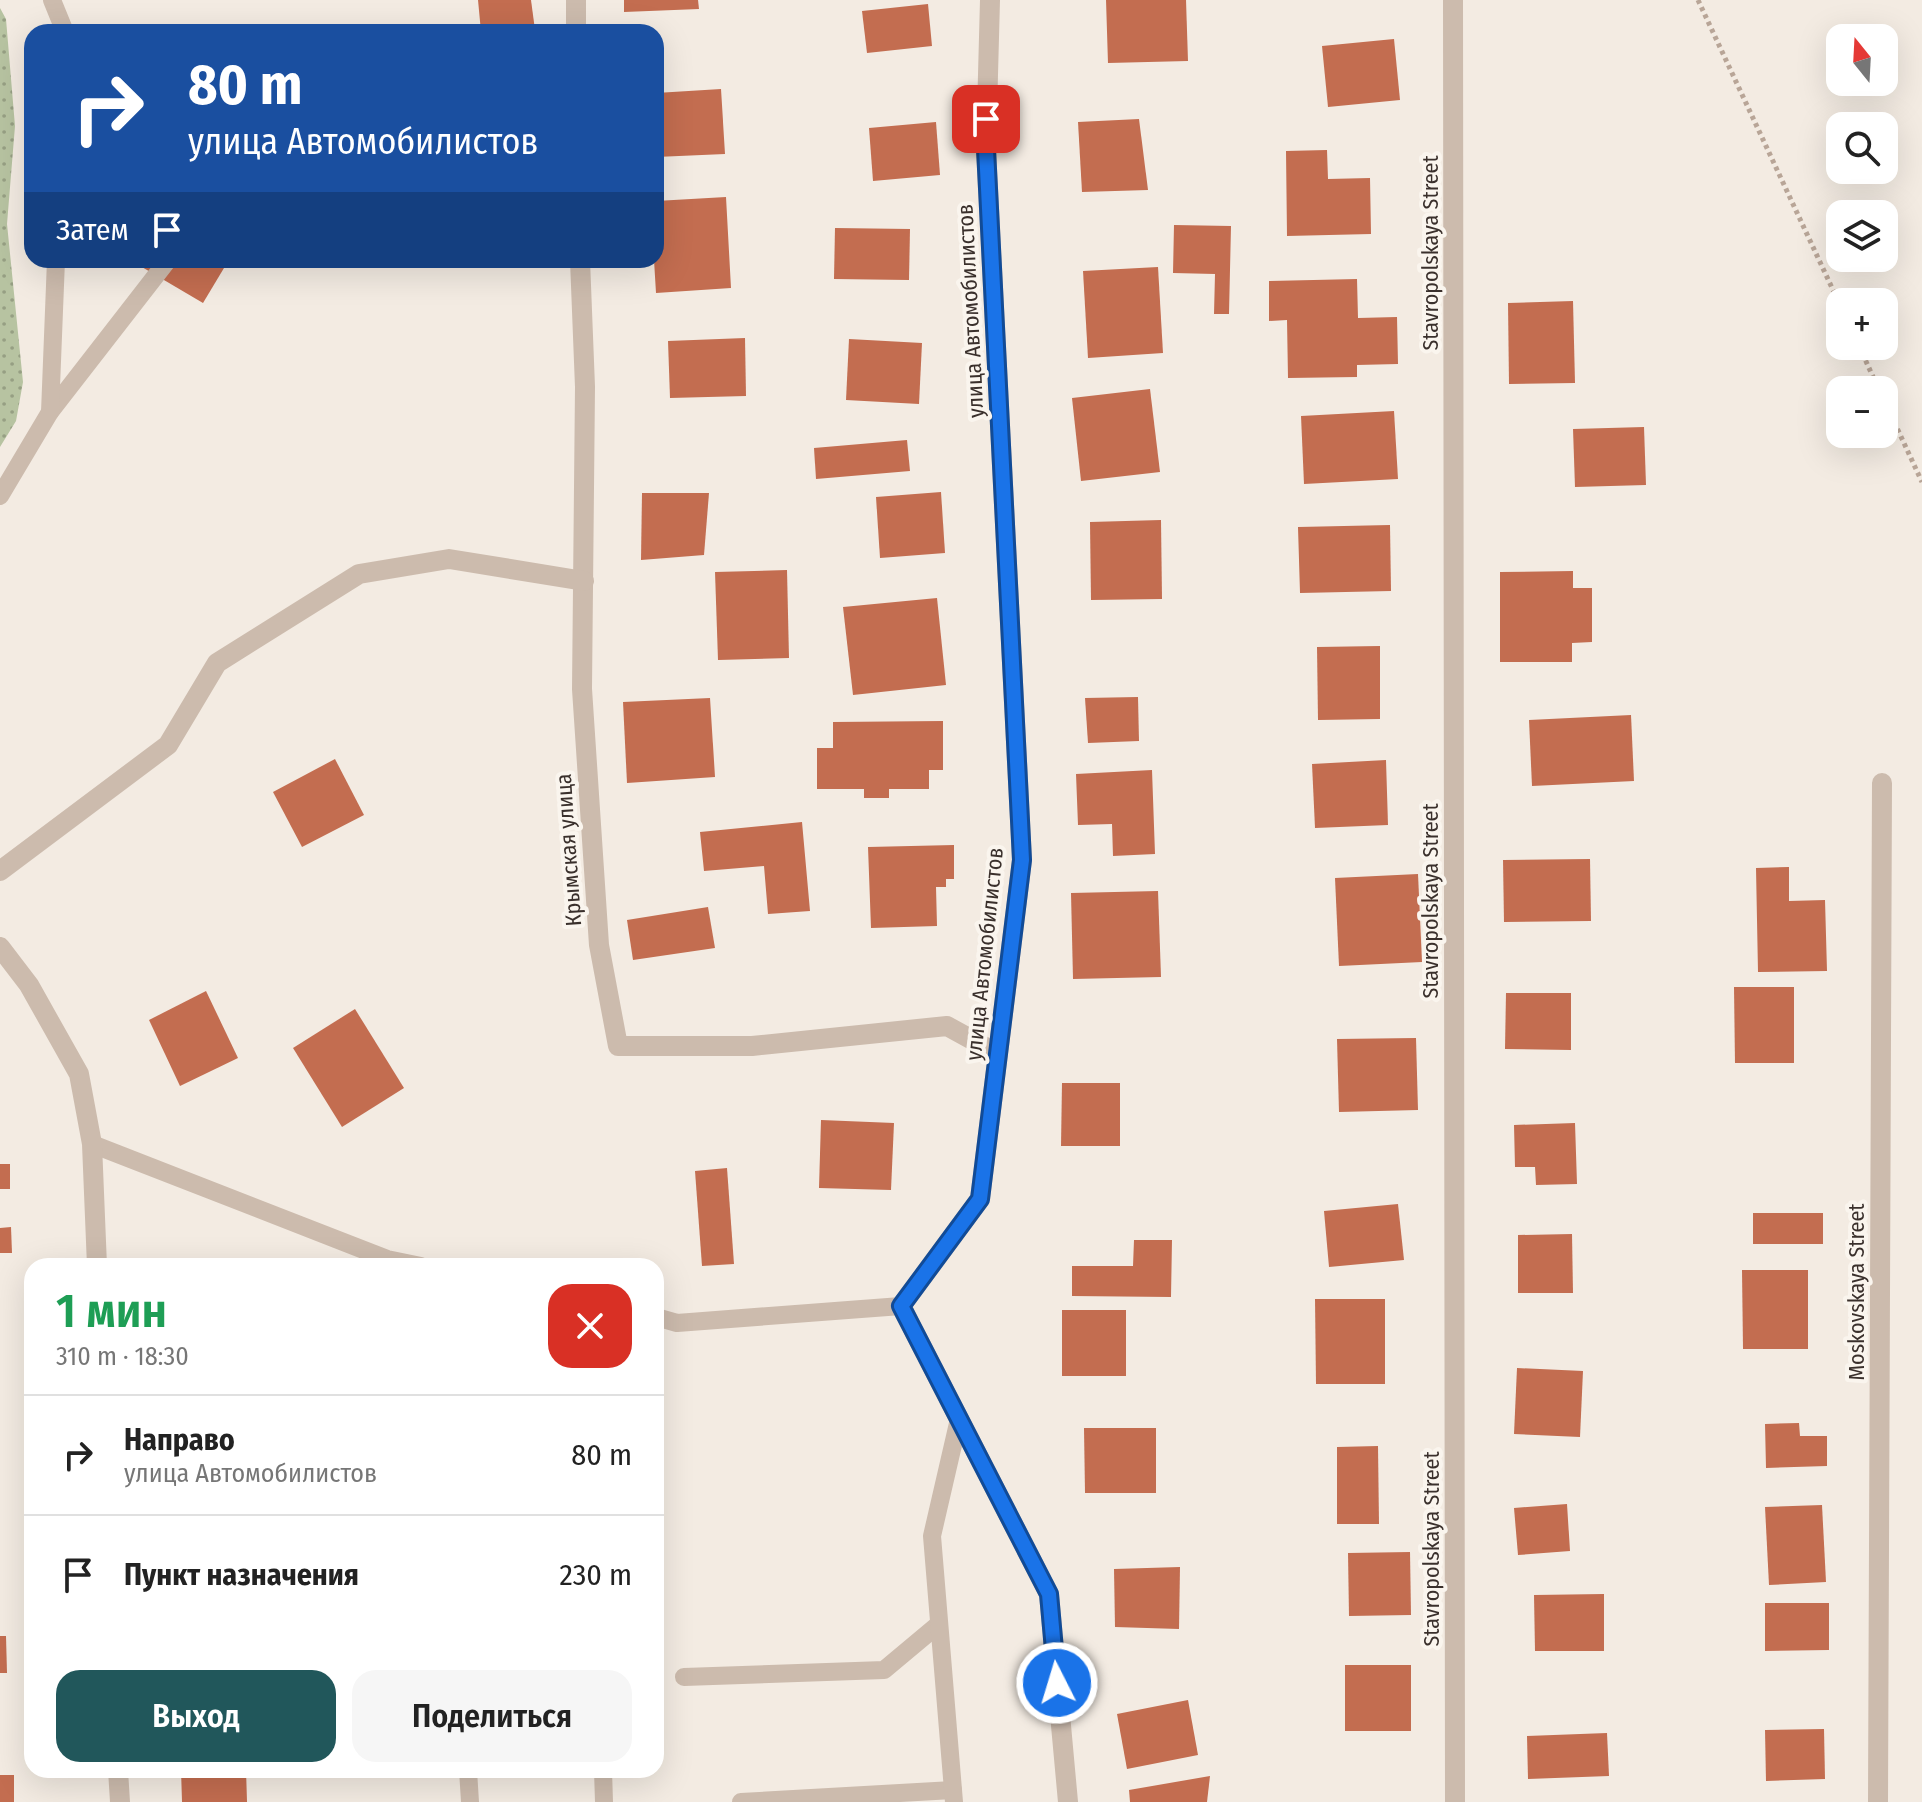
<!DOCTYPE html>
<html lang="ru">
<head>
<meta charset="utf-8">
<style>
  body { margin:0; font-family:"Fira Sans Condensed",sans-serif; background:#f6f6f6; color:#222; height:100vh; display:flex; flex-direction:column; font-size:30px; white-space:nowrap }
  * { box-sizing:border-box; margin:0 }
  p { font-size:26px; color:#767676 }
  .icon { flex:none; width:44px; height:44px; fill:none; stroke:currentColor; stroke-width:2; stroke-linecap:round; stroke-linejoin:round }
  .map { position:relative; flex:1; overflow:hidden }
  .side { position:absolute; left:24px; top:1258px; width:640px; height:520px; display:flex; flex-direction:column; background:#fff; border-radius:24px; box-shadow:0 8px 32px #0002 }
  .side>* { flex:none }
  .top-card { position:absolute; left:24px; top:24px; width:640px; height:244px; border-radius:24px; box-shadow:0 8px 32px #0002; background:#1a4fa0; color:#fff; overflow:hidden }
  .needle { width:52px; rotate:342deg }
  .controls { position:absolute; left:1826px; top:24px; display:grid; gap:16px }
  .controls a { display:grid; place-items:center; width:72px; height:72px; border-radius:16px; background:#fff; box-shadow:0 8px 32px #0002; font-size:40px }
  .pin { position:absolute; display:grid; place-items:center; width:68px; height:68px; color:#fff; margin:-34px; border-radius:16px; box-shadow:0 4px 12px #0006 }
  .me { position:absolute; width:88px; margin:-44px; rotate:355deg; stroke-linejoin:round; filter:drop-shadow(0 0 6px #0008) }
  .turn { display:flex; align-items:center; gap:28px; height:168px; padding:0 32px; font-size:36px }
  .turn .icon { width:104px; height:104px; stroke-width:2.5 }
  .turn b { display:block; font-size:56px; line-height:68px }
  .then { display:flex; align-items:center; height:76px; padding:0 32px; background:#0003; gap:16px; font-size:30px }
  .round { display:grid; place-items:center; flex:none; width:84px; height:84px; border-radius:24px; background:#f6f6f6 }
  .summary { display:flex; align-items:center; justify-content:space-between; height:136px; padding:0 32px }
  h1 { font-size:48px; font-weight:600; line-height:60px; color:#1e9e55 }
  .cta { display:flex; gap:16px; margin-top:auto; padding:16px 32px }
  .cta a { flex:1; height:92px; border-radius:24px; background:#21575b; color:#fff; font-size:32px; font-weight:600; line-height:92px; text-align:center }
  .cta a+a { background:#f6f6f6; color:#222 }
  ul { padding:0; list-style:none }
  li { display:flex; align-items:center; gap:24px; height:120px; padding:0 32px; border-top:2px solid #e0e0e0 }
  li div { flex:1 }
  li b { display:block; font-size:30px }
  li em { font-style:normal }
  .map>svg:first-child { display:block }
</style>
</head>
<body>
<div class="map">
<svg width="1922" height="1802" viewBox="0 0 1922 1802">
  <defs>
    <pattern id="grass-dots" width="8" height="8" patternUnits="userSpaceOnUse" patternTransform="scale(2)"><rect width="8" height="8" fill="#b7c3a1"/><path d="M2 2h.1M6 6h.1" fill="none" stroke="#969f83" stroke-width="1.8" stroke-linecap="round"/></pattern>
  </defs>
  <rect width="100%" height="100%" fill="#f3ebe2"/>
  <polygon fill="url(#grass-dots)" points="0,8 6,19 15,126 7,224 23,382 16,421 0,447"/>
  <g fill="#c36d50">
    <polygon points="478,0 531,0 535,30 481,32"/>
    <polygon points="624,0 698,0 699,9 624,12"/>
    <polygon points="1106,0 1186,0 1188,61 1108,63"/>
    <polygon points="928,4 932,46 867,53 862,11"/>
    <polygon points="1394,39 1400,100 1328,107 1322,46"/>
    <polygon points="721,89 725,154 656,157 656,93"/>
    <polygon points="1139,119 1148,190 1082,192 1078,122"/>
    <polygon points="936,122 940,175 873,181 869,128"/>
    <polygon points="1327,150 1328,179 1370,178 1371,234 1287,236 1286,151"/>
    <polygon points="726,197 731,288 656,293 654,260 656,260 656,201"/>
    <polygon points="1174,225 1231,226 1229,314 1214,314 1215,274 1173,273"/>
    <polygon points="835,228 910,229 909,280 834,279"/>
    <polygon points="130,260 222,260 227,263 203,303"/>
    <polygon points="1158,267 1163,353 1088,358 1083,271"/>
    <polygon points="1357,279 1358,318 1397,317 1398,364 1357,365 1357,377 1288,378 1287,320 1269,321 1269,281"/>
    <polygon points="1573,301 1575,383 1509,384 1508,303"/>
    <polygon points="745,338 746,396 670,398 668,341"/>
    <polygon points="849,339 922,343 919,404 846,400"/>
    <polygon points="1150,389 1160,472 1081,481 1072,398"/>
    <polygon points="1394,411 1398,479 1304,484 1301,416"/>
    <polygon points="1644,427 1646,485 1575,487 1573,429"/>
    <polygon points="907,440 910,471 816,479 814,448"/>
    <polygon points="941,492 945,553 880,558 876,497"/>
    <polygon points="642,493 709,493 704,555 641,560"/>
    <polygon points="1161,520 1162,599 1091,600 1090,522"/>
    <polygon points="1390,525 1391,591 1300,593 1298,527"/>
    <polygon points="787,570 789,658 718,660 715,572"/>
    <polygon points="1573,571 1573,588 1592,588 1592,642 1572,643 1572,662 1500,662 1500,572"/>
    <polygon points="937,598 946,685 853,695 843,607"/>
    <polygon points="1380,646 1380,719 1318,720 1317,647"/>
    <polygon points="1138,697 1139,741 1088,743 1085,698"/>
    <polygon points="710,698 715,777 627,783 623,702"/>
    <polygon points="1631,715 1634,781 1532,786 1529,720"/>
    <polygon points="943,721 943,770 929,770 929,789 889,789 889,798 864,798 864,789 817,789 817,748 833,748 833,722"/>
    <polygon points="335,759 364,815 302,847 273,792"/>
    <polygon points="1386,760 1388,825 1315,828 1312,764"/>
    <polygon points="1152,770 1155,854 1113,856 1112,824 1078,825 1076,774"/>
    <polygon points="802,822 810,911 768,914 764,866 704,871 700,832"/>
    <polygon points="954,845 954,879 946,879 946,887 936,887 937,926 871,928 868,847"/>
    <polygon points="1590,859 1591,921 1504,922 1503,860"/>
    <polygon points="1789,867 1789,901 1825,900 1827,971 1758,972 1756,868"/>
    <polygon points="1418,874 1422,962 1339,966 1335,878"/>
    <polygon points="1158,891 1161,977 1073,979 1071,893"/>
    <polygon points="708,907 715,948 633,960 627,920"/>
    <polygon points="1734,987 1794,987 1794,1063 1735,1063"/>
    <polygon points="206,991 238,1058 180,1086 149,1020"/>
    <polygon points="1506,993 1571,993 1571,1050 1505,1049"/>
    <polygon points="355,1009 404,1088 342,1127 293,1048"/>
    <polygon points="1416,1038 1418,1110 1339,1112 1337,1039"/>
    <polygon points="1062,1083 1120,1083 1120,1146 1061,1146"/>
    <polygon points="821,1120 894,1123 891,1190 819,1188"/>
    <polygon points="1575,1123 1577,1184 1536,1185 1535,1167 1515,1167 1514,1125"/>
    <rect x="0" y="1164" width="10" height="25"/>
    <polygon points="727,1168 734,1264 702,1266 695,1171"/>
    <polygon points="1398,1204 1404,1260 1329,1267 1324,1211"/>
    <rect x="1753" y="1213" width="70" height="31"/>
    <polygon points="11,1227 12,1253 0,1253 0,1228"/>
    <polygon points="1572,1234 1573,1293 1518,1293 1518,1235"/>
    <polygon points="1134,1240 1172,1240 1171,1297 1072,1296 1072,1266 1133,1266"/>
    <polygon points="1742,1270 1808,1270 1808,1349 1743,1349"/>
    <polygon points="1315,1299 1385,1299 1385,1384 1316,1384"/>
    <rect x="1062" y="1310" width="64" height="66"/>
    <polygon points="1517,1368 1583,1371 1580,1437 1514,1434"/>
    <polygon points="1799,1423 1800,1436 1827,1436 1827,1466 1766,1468 1765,1424"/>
    <polygon points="1084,1428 1156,1428 1156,1493 1085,1493"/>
    <polygon points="1378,1446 1379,1524 1337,1524 1337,1447"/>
    <polygon points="1567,1504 1570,1551 1518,1555 1514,1508"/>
    <polygon points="1822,1505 1826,1582 1769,1585 1765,1507"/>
    <polygon points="1410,1552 1411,1615 1349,1616 1348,1553"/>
    <polygon points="1180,1567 1179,1629 1115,1627 1114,1569"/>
    <polygon points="1604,1594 1604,1651 1535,1651 1534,1595"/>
    <polygon points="1765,1603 1829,1603 1829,1650 1765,1651"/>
    <polygon points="0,1636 6,1636 7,1673 0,1673"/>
    <rect x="1345" y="1665" width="66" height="66"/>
    <polygon points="1188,1700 1198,1755 1127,1769 1117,1714"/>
    <polygon points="1824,1729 1825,1779 1766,1781 1765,1730"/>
    <polygon points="1607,1733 1609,1776 1528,1779 1527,1736"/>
    <polygon points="181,1770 246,1770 247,1802 182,1802"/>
    <rect x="0" y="1775" width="14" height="27"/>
    <polygon points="1210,1776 1207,1802 1130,1802 1129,1790"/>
  </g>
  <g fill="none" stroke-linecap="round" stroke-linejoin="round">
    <g stroke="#b8a597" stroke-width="5" stroke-dasharray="4 4" stroke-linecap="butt">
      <polyline points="1698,0 1840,305"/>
      <polyline points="1859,346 1879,390"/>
      <polyline points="1884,400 1922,482"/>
    </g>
    <g stroke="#ccbbad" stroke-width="18">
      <polyline points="52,0 65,32"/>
      <polyline points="50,412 168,260"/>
      <polyline points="0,496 50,412 56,260"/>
      <polyline points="92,1144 387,1259 421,1266"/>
      <polyline points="656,1317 677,1323 901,1306"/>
      <polyline points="684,1677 884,1670 939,1624"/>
      <polyline points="468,1770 470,1802"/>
      <polyline points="603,1770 604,1802"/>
      <polyline points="741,1802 953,1790"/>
      <polyline points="954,1802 932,1536 959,1419"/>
    </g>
    <g stroke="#ccbbad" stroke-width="20">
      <polyline points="576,0 576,32"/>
      <polyline points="990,0 986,149 1022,860 980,1199 901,1306 1049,1594 1068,1802"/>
      <polyline points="1453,0 1455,1802"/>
      <polyline points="580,260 585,387 582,689 599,945 618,1046 752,1046 947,1026 998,1054"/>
      <polyline points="0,871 168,745 217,663 359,574 449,559 584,581"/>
      <polyline points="0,947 29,985 79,1074 92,1144 97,1266"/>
      <polyline points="118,1770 120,1802"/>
      <polyline points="1878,1802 1882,783"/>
    </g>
  </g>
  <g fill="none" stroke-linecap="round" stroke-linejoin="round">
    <defs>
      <polyline id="route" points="986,119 986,149 1022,860 980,1199 901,1306 1049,1594 1057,1683"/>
    </defs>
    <use href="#route" stroke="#114b97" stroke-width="20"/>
    <use href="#route" stroke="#1a73e8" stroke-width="14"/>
  </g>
  <g text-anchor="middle" stroke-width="8" stroke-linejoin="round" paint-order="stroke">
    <g font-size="22" fill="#3a302c" stroke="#faf5ee">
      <text transform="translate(1430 253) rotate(-90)" y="8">Stavropolskaya Street</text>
      <text transform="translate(970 311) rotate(-93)" y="8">улица Автомобилистов</text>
      <text transform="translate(568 850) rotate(-94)" y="8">Крымская улица</text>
      <text transform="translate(1430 901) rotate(-90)" y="8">Stavropolskaya Street</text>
      <text transform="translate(984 954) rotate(-84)" y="8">улица Автомобилистов</text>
      <text transform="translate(1856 1292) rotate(-90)" y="8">Moskovskaya Street</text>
      <text transform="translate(1431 1549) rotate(-90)" y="8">Stavropolskaya Street</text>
    </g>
  </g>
</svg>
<div class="controls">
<a><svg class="needle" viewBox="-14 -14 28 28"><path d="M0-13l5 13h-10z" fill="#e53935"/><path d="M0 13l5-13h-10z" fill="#767676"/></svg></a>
<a><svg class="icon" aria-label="search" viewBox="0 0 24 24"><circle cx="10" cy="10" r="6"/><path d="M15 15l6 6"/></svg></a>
<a><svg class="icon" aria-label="layers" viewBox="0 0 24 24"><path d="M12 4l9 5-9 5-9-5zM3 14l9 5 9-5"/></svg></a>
<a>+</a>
<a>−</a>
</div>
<div class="pin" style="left:986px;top:119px;background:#d93025"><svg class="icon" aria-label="arrive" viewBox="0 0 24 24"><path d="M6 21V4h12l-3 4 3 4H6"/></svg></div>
<svg class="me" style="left:1057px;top:1683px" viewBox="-20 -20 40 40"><circle r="17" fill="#1a73e8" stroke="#fff" stroke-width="3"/><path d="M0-11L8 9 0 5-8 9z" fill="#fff"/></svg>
<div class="top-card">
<div class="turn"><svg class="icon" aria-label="right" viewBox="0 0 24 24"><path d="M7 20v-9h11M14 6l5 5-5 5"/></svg><div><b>80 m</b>улица Автомобилистов</div></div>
<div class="then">Затем<svg class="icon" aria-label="arrive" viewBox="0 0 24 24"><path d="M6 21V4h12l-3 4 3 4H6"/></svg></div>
</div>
<section class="side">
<div class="summary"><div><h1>1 мин</h1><p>310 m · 18:30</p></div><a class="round" style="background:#d93025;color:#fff"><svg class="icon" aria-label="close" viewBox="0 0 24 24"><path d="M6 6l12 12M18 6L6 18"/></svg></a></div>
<ul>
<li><svg class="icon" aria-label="right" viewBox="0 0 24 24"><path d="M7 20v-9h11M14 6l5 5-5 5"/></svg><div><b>Направо</b><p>улица Автомобилистов</p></div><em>80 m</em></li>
<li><svg class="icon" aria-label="arrive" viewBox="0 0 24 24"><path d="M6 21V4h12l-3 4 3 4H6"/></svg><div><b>Пункт назначения</b></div><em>230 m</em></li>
</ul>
<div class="cta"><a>Выход</a><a>Поделиться</a></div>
</section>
</div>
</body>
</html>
